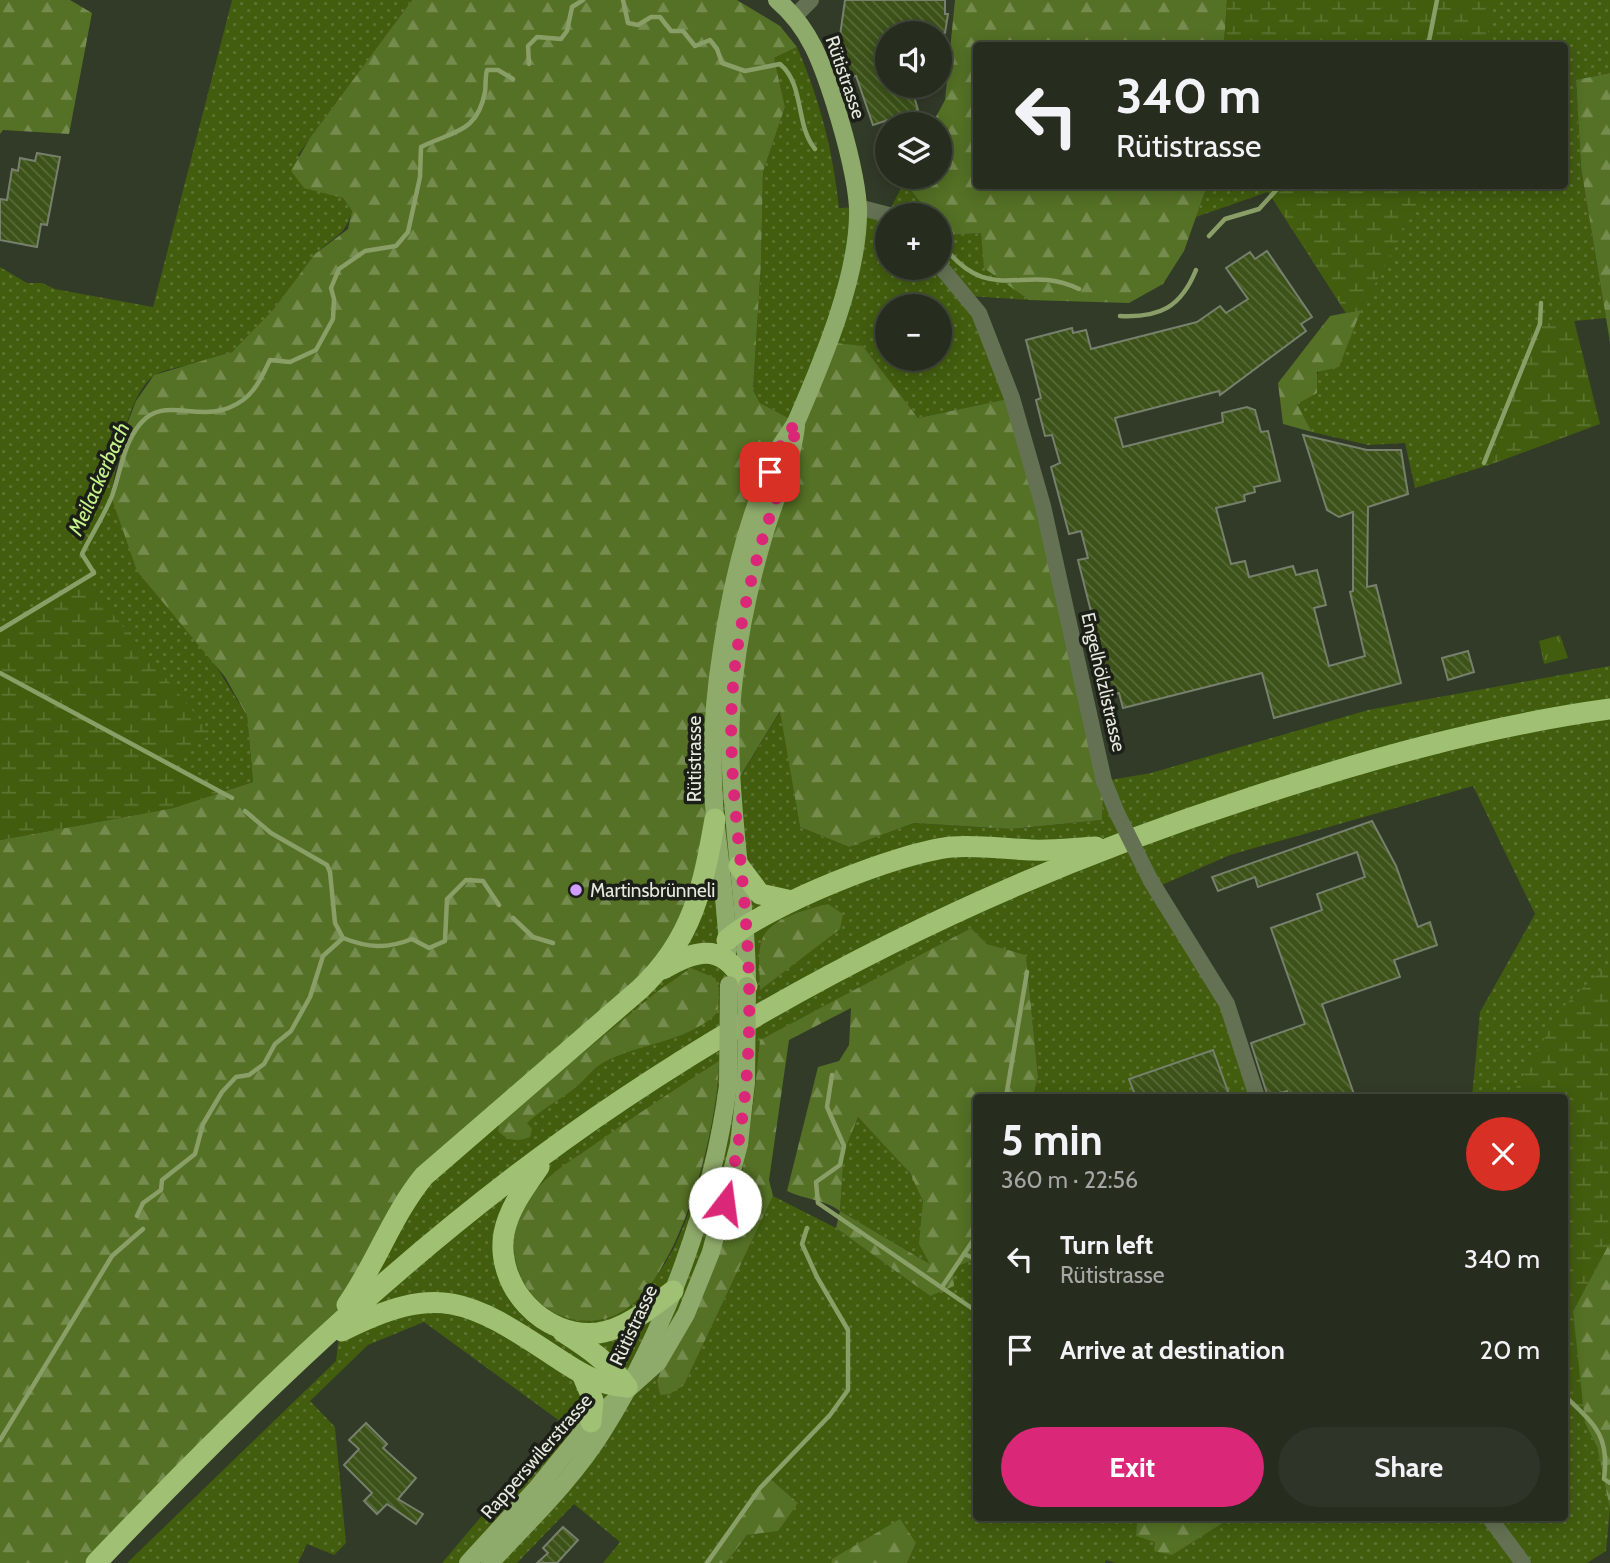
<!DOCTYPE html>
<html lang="en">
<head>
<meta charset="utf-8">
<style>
  body { margin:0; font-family:Cabin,sans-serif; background:#2e3427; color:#f1f3f6; height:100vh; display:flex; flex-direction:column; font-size:26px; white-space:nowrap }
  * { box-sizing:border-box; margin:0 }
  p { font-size:23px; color:#a4a7a4 }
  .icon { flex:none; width:38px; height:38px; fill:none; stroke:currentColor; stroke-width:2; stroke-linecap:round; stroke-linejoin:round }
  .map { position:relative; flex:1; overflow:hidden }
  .side { position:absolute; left:973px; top:1094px; width:595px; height:427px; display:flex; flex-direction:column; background:#262c1e; border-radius:7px; box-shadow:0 4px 18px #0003,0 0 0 2px #42483c }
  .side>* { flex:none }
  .guide { position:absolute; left:973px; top:42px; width:595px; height:147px; border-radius:7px; box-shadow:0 4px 18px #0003,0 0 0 2px #42483c; background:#262c1e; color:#f1f3f6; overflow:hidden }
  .fabs { position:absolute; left:875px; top:21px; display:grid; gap:14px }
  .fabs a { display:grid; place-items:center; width:77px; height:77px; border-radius:50%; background:#262c1e; box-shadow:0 4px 18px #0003,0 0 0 2px #42483c; font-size:35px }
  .pin { position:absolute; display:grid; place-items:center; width:60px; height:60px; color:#fff; margin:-30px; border-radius:14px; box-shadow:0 4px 10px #0006 }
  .me { position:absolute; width:77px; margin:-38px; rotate:15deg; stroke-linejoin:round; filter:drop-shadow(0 0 5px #0008) }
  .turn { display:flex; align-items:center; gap:24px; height:147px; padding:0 28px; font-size:32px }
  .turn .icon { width:91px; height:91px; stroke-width:2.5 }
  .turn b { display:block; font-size:49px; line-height:60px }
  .round { display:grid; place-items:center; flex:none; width:74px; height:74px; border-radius:37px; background:#2e3427 }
  .head { display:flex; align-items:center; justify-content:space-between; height:119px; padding:0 28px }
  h1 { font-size:42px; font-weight:700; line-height:52px }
  .action { display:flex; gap:14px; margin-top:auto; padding:14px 28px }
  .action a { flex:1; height:80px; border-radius:42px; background:#db2777; color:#fff; font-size:28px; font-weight:700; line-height:80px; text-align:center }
  .action a+a { background:#2e3427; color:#f1f3f6 }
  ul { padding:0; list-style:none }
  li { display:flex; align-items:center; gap:21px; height:91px; padding:0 28px }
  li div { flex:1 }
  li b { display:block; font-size:26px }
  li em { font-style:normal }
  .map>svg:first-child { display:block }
</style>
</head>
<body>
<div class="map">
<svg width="1610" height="1563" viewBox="0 0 1610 1563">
  <defs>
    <pattern id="grass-dots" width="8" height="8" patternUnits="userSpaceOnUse" patternTransform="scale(1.75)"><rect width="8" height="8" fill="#425d0e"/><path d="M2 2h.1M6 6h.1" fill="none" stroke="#5d7431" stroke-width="1.8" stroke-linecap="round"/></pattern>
    <pattern id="forest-firs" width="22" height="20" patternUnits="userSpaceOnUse" patternTransform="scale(1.75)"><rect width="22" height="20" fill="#547125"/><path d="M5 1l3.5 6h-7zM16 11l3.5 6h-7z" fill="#758c4f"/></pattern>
    <pattern id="wetland-marsh" width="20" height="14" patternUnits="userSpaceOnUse" patternTransform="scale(1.75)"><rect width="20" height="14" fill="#425d0e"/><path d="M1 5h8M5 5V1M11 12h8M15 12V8" fill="none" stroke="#5d7431"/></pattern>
    <pattern id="park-tufts" width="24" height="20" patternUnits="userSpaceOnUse" patternTransform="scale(1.75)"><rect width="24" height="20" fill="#425d0e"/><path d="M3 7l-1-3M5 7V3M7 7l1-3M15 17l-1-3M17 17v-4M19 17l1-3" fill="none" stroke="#5d7431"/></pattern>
    <pattern id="building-back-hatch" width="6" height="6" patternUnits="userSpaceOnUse" patternTransform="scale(1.75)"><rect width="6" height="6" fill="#3c5218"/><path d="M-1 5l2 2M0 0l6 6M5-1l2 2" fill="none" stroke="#586b39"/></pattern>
  </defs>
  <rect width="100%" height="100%" fill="#323a28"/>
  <g fill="url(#grass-dots)" fill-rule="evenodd">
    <path d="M232 0H412L298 155 343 198 352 211C345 239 329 237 313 258 288 289 266 326 233 351 213 366 179 363 157 374 128 389 116 467 111 497L247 716 253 782 173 808 0 840V267L27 283H42L55 289 153 307Z"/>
    <polygon points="1227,0 1610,0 1610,73 1576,80 1581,168 1606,318 1534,325 1492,464 1415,488 1405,443 1368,445 1312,432 1297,404 1361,310 1346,313 1268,192 1196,217 1207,186 1564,186 1564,46 1224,45"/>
    <path d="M797 47C820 100 833 151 839 208L858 207 888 214 904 182 931 215H887V268H940V225L948 235 981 233 985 268 1029 300 969 296 1012 398 918 418 863 346 796 422 760 403 753 390 761 263 763 172 785 107 774 58ZM887 306H940V359H887Z"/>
    <path d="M1610 666V1242L1573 1311 1577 1407 1597 1447 1610 1509 1606 1551 1587 1563H1116L1106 1560 1105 1563H907L916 1543 832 1559 831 1563H726L747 1535 798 1503 767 1476 703 1563H603L620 1542 574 1504 517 1563H442L561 1422 424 1322 368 1345 310 1401 335 1427 346 1543 334 1555 307 1544 298 1563H127L336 1361 342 1312 400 1210 715 819 781 710 800 827 849 847 914 823 1011 829 1102 820 1104 781 1151 773 1368 710ZM1473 786 1535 914 1480 1012 1472 1097H1564V1517H1232L1195 1539 1136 1536 1137 1517H976V1259L953 1268 930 1296 836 1228 773 1196 684 1385 660 1395 657 1379C676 1334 704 1291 721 1244 746 1178 752 1109 761 1040L971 928 987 944 1026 955 1038 1077 1033 1097H1257L1227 1004 1155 888 1230 855ZM719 1062C719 1115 694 1218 666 1262 658 1274 648 1285 639 1296L534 1192 579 1155Z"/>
    <path d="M858 1117C877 1138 920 1174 923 1203 925 1234 912 1234 932 1265L840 1211 844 1152Z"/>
  </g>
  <g fill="url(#forest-firs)" fill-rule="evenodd">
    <polygon points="0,0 70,0 92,13 69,134 3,130 0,134"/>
    <polygon points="412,0 737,0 780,26 797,47 774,58 785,107 763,172 761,263 753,390 760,403 796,422 827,342 863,346 918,418 1012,398 1104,781 1102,820 1011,829 914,823 849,847 800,827 780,711 715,818 681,938 457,1146 320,1342 96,1563 0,1563 0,840 173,808 253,782 247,716 225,677 137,571 111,496 120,459 119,445 136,401 154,375 232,352 273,310 315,254 348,229 352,211 343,198 304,188 291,171 310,138"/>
    <polygon points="955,0 1227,0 1224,45 976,46 976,186 1207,186 1184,251 1163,284 1129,303 1029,300 984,268 981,233 948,235 940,225 940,215 931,215 904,182 907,177 940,177 940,124 932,124 945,100"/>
    <polygon points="1610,73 1610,342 1581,168 1576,80"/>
    <polygon points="1361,310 1339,367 1317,372 1317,393 1297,404 1312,432 1283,424 1278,383 1330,316"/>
    <path d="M828 904 843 914 840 929 760 990C760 975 757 954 762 940 769 918 808 909 828 904Z"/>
    <path d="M971 928 987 944 1026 955 1038 1077 1033 1097H976V1259L953 1268 954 1286 930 1296 836 1228 840 1211C823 1199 806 1200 787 1191L818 1067 839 1061 849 1045 851 1008 789 1040 769 1180 773 1196 684 1385 670 1394 660 1395 657 1380C676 1334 704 1291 721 1244 746 1179 753 1109 760 1040ZM858 1117 910 1173 923 1201 919 1244 930 1264 840 1211 844 1152Z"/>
    <path d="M691 968 715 978 719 988 718 1012C687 1043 642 1042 604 1062 591 1069 583 1083 571 1091 556 1102 541 1110 527 1123L532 1129 530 1137C518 1142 507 1141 498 1131L500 1121 658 991Z"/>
    <path d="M719 1061C719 1125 677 1305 603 1319 536 1333 490 1256 527 1201 543 1177 572 1160 595 1144 636 1115 677 1088 719 1061Z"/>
    <polygon points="1610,1242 1610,1509 1597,1447 1577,1407 1573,1311"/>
    <polygon points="767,1476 798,1503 778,1531 747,1535 726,1563 703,1563"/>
    <polygon points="1137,1517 1232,1517 1172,1555 1154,1551 1155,1542 1136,1536"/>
    <polygon points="900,1519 916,1543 907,1563 831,1563 832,1559"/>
  </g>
  <g fill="url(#wetland-marsh)">
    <polygon points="1227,0 1490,0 1488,46 1224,45"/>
    <polygon points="1265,186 1428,186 1361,310 1346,313"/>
    <polygon points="1574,320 1600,424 1492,464 1534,325"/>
    <polygon points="84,579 212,734 169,763 219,793 173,808 0,840 0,630"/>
    <polygon points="1610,962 1610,1242 1573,1311 1585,1423 1565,1413 1564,1097 1511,1097 1561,1009"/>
  </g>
  <polygon fill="url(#park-tufts)" points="1560,635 1568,658 1544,664 1539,641"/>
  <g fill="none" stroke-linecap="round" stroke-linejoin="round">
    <g stroke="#899f67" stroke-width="4.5">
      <path d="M623 0 628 23 638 25 651 17H660L671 31H683L695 46 710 40 717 49 722 63 745 71 780 64C805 85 795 125 815 149"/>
      <polyline points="1428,46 1437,0"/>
      <polyline points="529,64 528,46 537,37 561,39 567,31 572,7 583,0"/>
      <polyline points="910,204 919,215"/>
      <polyline points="1209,236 1225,219 1259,209 1280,186"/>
      <path d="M940 242C991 310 1023 261 1079 289"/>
      <path d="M1120 316C1160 318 1181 307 1196 270"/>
      <polyline points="1484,463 1540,324 1541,303"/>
      <path d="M0 630 94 573 82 554C91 535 104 516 112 496 121 471 124 437 146 418 172 397 206 427 243 400 256 391 263 374 270 360L290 362 316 350 333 319 334 299 331 288 339 269 365 251 396 246 408 232 420 177 421 147C452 131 477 134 485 92 486 85 485 77 487 70H498L513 79"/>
      <polyline points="0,673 232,798"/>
      <path d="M245 811 271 833 327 865 330 872 335 923 343 938C368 948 387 949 412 939L429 948 445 941 447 899 466 880 483 881 499 905"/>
      <polyline points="513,918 533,937 553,943"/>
      <polyline points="832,1075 827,1107 844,1146 840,1165 816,1182 818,1203 976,1311"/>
      <polyline points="1006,1097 1027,972"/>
      <polyline points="137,1216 143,1203 161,1190 162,1180 195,1154 203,1124 222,1092 236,1077 249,1075 264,1064 275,1044 291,1031 310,997 323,956 343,938"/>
      <polyline points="964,1254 976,1259"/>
      <polyline points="942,1287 976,1236"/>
      <path d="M1564 1395C1594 1424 1610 1435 1604 1479L1610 1483"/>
      <polyline points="0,1440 112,1256 143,1229"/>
      <polyline points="707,1563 760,1488 830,1415 848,1390 848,1330 817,1277 802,1244 807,1228"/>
    </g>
  </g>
  <g fill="url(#building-back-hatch)" stroke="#77806c" stroke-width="2">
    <polygon points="845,0 945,0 945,14 948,14 945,33 887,33 887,86 911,86 918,110 873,125 856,76 847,78 839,43"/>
    <polygon points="37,153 60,157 47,225 41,224 37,247 0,240 0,199 7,200 12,169 18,171 20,158 35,161"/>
    <polygon points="1267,251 1312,317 1301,324 1306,331 1220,395 1219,391 1115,418 1123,447 1223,422 1222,413 1247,407 1255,410 1261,432 1268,431 1280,481 1254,487 1255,492 1244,495 1245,501 1216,508 1231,564 1245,561 1249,577 1293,566 1296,575 1317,570 1326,605 1314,608 1329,666 1365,656 1350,592 1353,591 1353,512 1339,517 1327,510 1303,435 1367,450 1401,450 1408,494 1368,507 1367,587 1376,585 1401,683 1274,718 1262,673 1123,708 1119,693 1112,695 1078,560 1088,558 1081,531 1069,534 1051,467 1060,463 1052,435 1045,436 1036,400 1041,398 1026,340 1072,328 1073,333 1086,330 1091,349 1197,322 1220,306 1226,313 1248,299 1226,268 1250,252 1255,259"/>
    <polygon points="1468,651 1474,672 1448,680 1442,658"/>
    <polygon points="1372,821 1396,866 1418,927 1430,922 1437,945 1394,960 1400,977 1322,1004 1355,1097 1289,1097 1287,1091 1268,1097 1251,1043 1305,1024 1271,928 1322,910 1317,894 1365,877 1357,852 1258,887 1255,877 1218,891 1212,877"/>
    <polygon points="1213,1050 1230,1097 1136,1097 1129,1079"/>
    <polygon points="366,1423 387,1444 383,1448 416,1478 398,1499 423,1514 416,1524 387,1504 377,1514 364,1501 372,1493 344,1465 359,1449 349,1440"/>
    <polygon points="563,1527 578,1540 557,1563 537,1563 548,1553 543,1548"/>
  </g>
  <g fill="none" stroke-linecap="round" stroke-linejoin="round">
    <g stroke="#647253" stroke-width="16">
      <polyline points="795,16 811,0"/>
      <polyline points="858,207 889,215"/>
      <polyline points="940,266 979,313 1012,398 1043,506 1104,781 1117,813"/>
      <polyline points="1151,881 1227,1004 1257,1097"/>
      <polyline points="1489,1517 1523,1563"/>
    </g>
    <g stroke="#8fab6b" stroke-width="18">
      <path d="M728 950C726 905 720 862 715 818 710 762 713 705 722 649 732 583 749 512 778 451 783 440 792 431 797 420 823 360 860 273 858 207 856 176 844 133 835 104 822 63 810 28 777 0"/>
      <path d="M747 986C747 884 721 781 734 678 740 627 751 577 766 528 777 493 792 462 796 426"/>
      <polyline points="468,1563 537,1488 591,1422 658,1362 686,1314 711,1252 739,1144 746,1082"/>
      <path d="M490 1563C529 1521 574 1478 604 1429 667 1328 712 1204 728 1086"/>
    </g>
    <g stroke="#a0c174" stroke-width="21">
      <polyline points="739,866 760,894 792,901"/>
      <path d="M727 940C767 905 899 852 952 847 979 845 1005 849 1032 850 1053 851 1075 848 1096 847"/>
      <path d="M663 969C702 946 724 945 747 986"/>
      <path d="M539 1167C525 1187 509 1208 504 1233 495 1286 543 1339 598 1333 627 1329 650 1308 673 1291"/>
      <path d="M347 1305C376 1264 392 1215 424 1176L640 989C693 939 703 887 715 819"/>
      <path d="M342 1331C439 1282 469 1300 554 1356 578 1372 598 1385 627 1387"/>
      <path d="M563 1332C588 1348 610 1363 627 1387"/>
      <polyline points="582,1374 593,1400 591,1422"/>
      <path d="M96 1563C257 1394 428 1229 623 1099 816 970 1027 870 1247 799 1366 760 1486 726 1610 709"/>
    </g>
    <polyline stroke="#647253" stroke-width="16" points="1117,813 1151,881"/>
    <g stroke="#8fab6b" stroke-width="18">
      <polyline points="746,1082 747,986"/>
      <polyline points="728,1086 729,985"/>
    </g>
  </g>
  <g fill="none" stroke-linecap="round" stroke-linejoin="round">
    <path stroke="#db2777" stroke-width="12" stroke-dasharray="0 21.6" d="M725 1203C750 1113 753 1016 746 923 741 849 728 776 732 701 735 644 748 588 764 534 776 496 792 462 796 422L778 450 770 472"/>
  </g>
  <circle fill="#d09dfe" stroke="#1c1f17" stroke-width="2.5" cx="576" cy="890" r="7"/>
  <g text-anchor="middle" stroke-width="7" stroke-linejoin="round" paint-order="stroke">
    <g font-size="19" fill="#e5eadf" stroke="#1c1f17">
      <text transform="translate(846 77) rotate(71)" y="7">Rütistrasse</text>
      <text transform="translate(1104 682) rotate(77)" y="7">Engelhölzlistrasse</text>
      <text transform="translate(694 759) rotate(-90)" y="7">Rütistrasse</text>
      <text transform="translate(633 1325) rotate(-65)" y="7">Rütistrasse</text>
      <text transform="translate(536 1456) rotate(-49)" y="7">Rapperswilerstrasse</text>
    </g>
    <g font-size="19" fill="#e5eadf" stroke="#1c1f17" text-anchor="start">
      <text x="590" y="897">Martinsbrünneli</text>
    </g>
    <g font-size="21" font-style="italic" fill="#c7f38b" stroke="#1c1f17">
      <text transform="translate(99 479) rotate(-66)" y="7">Meilackerbach</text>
    </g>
  </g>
</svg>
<div class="fabs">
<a><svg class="icon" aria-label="sound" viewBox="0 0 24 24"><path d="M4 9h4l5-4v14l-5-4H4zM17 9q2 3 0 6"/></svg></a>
<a><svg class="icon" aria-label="layers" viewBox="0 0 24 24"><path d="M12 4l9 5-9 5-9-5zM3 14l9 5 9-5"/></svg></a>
<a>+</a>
<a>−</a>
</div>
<div class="pin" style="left:770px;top:472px;background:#d93025"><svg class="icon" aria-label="arrive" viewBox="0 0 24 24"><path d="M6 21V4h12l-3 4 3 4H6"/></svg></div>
<svg class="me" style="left:725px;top:1203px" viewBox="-20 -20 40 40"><circle r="19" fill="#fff"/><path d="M0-13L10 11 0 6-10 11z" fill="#db2777"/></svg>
<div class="guide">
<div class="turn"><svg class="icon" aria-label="left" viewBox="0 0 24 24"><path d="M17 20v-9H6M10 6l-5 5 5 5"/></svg><div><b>340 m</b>Rütistrasse</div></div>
</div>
<section class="side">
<div class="head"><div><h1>5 min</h1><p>360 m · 22:56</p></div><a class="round" style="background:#d93025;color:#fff"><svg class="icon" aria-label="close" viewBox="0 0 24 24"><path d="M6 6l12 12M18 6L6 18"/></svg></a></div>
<ul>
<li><svg class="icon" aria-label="left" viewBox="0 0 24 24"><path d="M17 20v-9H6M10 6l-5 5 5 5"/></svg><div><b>Turn left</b><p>Rütistrasse</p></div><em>340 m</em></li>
<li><svg class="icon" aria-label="arrive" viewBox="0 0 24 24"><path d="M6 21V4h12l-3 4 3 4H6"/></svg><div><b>Arrive at destination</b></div><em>20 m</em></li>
</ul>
<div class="action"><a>Exit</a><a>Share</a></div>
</section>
</div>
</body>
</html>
